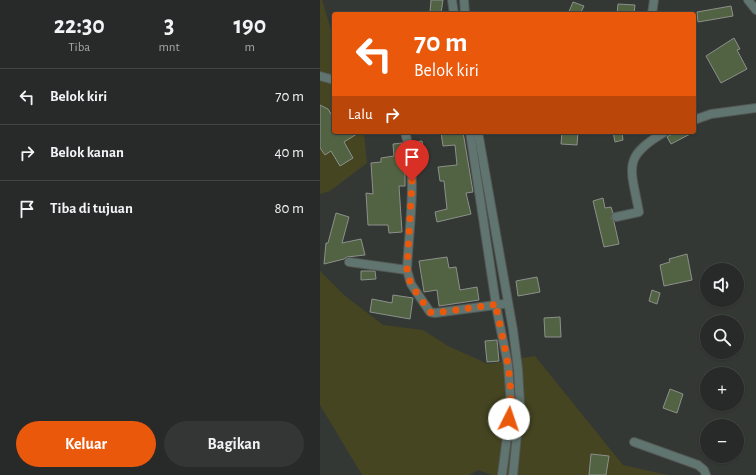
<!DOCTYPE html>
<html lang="id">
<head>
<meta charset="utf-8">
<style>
  body { margin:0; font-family:"Alegreya Sans",sans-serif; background:#333634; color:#f1f3f6; height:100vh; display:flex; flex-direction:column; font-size:15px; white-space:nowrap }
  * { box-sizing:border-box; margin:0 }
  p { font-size:13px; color:#a4a7a8 }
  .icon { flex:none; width:22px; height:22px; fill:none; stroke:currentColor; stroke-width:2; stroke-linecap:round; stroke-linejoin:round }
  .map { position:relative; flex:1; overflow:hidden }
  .panel { display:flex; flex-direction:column; background:#272a28; width:320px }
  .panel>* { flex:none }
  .guide { position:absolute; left:12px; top:12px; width:364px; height:122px; border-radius:4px; box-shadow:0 1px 3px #0004,0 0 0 1px #434645; background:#ea580c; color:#fff; overflow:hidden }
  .fabs { position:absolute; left:380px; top:263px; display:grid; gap:8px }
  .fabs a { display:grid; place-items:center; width:44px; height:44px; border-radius:50%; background:#272a28; box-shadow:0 1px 3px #0004,0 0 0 1px #434645; font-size:20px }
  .pin { position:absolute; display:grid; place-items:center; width:34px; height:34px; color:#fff; margin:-41px -17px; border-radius:50% 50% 50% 0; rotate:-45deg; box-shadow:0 0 4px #0007 }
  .pin .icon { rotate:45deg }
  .me { position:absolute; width:44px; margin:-22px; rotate:4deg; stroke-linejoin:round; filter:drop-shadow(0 0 3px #0008) }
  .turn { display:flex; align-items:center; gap:14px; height:84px; padding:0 16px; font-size:18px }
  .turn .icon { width:52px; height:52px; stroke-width:2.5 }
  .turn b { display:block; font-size:28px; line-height:34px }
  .then { display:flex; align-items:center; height:38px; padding:0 16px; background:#0003; gap:8px; font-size:15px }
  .eta { display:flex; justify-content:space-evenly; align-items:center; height:68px; text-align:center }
  .eta b { font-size:24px; font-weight:700; line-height:28px }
  .action { display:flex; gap:8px; margin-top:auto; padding:8px 16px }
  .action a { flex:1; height:46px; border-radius:24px; background:#ea580c; color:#fff; font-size:16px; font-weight:700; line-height:46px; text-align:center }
  .action a+a { background:#333634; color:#f1f3f6 }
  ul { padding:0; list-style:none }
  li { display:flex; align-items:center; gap:12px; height:56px; padding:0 16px; border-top:1px solid #434645 }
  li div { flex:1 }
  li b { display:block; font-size:15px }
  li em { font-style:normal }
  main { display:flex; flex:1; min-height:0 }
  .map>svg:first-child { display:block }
</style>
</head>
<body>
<main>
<section class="panel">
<div class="eta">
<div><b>22:30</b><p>Tiba</p></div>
<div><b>3</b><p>mnt</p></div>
<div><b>190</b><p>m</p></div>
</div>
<ul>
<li><svg class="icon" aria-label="left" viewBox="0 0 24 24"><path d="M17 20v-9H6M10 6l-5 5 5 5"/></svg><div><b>Belok kiri</b></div><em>70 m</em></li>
<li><svg class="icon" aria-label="right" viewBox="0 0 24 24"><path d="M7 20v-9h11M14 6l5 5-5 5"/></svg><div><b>Belok kanan</b></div><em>40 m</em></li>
<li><svg class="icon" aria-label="arrive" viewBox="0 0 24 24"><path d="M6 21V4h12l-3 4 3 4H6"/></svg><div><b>Tiba di tujuan</b></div><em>80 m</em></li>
</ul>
<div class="action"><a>Keluar</a><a>Bagikan</a></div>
</section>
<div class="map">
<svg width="436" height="475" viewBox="0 0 436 475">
  <rect width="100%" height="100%" fill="#343835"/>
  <g fill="#454522">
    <polygon points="0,0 2,0 14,40 14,132 44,132 47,163 10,191 0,194"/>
    <polygon points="0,271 24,295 63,325 103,330 128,346 168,364 215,356 303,465 348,475 172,475 158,470 149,475 42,475 0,405"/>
  </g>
  <g fill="#516343" stroke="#8d908b">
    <polygon points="111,0 123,0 121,13 110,12"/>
    <polygon points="253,2 264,6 260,14 248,14"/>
    <polygon points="298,4 315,5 314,14 297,14"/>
    <polygon points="411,6 413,16 378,22 377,12"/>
    <polygon points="414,38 420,49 417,50 427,69 401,83 386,56"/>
    <polygon points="0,105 8,109 14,119 14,132 40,132 24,142 33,158 20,166 11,151 5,155 0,148"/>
    <polygon points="121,132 143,132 153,192 146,193 151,214 117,222 115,212 127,209 124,181 120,181 118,167 137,165 135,145 123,146"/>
    <polygon points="242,132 258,132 257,145 241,144"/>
    <polygon points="293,132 302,132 303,140 295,142"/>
    <polygon points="355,132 374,132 351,144 347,137"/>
    <polygon points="102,141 105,156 96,158 93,142"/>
    <polygon points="82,143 85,176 85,186 79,186 82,232 69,233 68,225 48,225 46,193 53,194 51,163 61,162 61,158 74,156 73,144"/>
    <polygon points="283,198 285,208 291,207 293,213 291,218 294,222 299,244 284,247 273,201"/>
    <polygon points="16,213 29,217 22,243 41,239 45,255 27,257 24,259 4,264 6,243 8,243"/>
    <polygon points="367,254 372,280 344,286 340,265 350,262 349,259"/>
    <polygon points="127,257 129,268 136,267 140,290 157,287 159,300 119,306 117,290 104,292 99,261"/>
    <polygon points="41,271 55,271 56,279 41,280"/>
    <polygon points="217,277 220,292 198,296 196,281"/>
    <polygon points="332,290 340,293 337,304 329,301"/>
    <polygon points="73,295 93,298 90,319 50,312 52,299 72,303"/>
    <polygon points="240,317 241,337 225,337 224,318"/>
    <polygon points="177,340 179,361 167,362 165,341"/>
    <polygon points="350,389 363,394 357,413 343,408"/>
    <polygon points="271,454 289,456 286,475 269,475"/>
  </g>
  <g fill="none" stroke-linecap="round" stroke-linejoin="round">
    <defs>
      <g id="street">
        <polyline points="132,0 134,14"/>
        <polyline points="144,0 145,14"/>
        <polyline points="428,0 436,10"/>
        <polyline points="332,14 334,0"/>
        <polyline points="0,76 14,80"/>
        <polyline points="374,120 391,114 436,108"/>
        <path d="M85 132C98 175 89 225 87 270"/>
        <polyline points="150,132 177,311 188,365 191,406 182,475"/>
        <polyline points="158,132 193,330 198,369 200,404 193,475"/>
        <path d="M296 217 319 212C311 168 301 157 345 132"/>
        <polyline points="29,262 87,270 91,284 110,312 115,313 183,304"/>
        <polyline points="314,442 378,465 384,470 386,475"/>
      </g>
    </defs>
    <use href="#street" stroke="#535754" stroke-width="10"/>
    <use href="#street" stroke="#617570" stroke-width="8"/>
  </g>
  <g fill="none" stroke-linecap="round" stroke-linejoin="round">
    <path stroke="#ea580c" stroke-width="7" stroke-dasharray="0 12.6" d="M92 181 87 270 88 278 96 292 110 312 115 313 178 304 177 311C184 346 195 384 189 419"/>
  </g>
</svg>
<div class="fabs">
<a><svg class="icon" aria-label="sound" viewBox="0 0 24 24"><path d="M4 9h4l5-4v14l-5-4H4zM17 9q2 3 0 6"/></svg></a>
<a><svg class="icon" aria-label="search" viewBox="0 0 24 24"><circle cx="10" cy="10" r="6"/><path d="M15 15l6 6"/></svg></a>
<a>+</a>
<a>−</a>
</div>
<div class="pin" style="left:92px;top:181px;background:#d93025"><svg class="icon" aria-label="arrive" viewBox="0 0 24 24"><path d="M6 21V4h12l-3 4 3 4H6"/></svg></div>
<svg class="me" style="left:189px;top:419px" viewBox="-20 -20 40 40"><circle r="19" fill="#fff"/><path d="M0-13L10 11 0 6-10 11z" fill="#ea580c"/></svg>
<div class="guide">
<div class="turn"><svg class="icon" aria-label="left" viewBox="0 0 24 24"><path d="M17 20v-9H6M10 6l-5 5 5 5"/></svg><div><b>70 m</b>Belok kiri</div></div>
<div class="then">Lalu<svg class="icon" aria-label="right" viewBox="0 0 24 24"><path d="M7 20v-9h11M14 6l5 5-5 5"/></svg></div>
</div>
</div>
</main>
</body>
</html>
